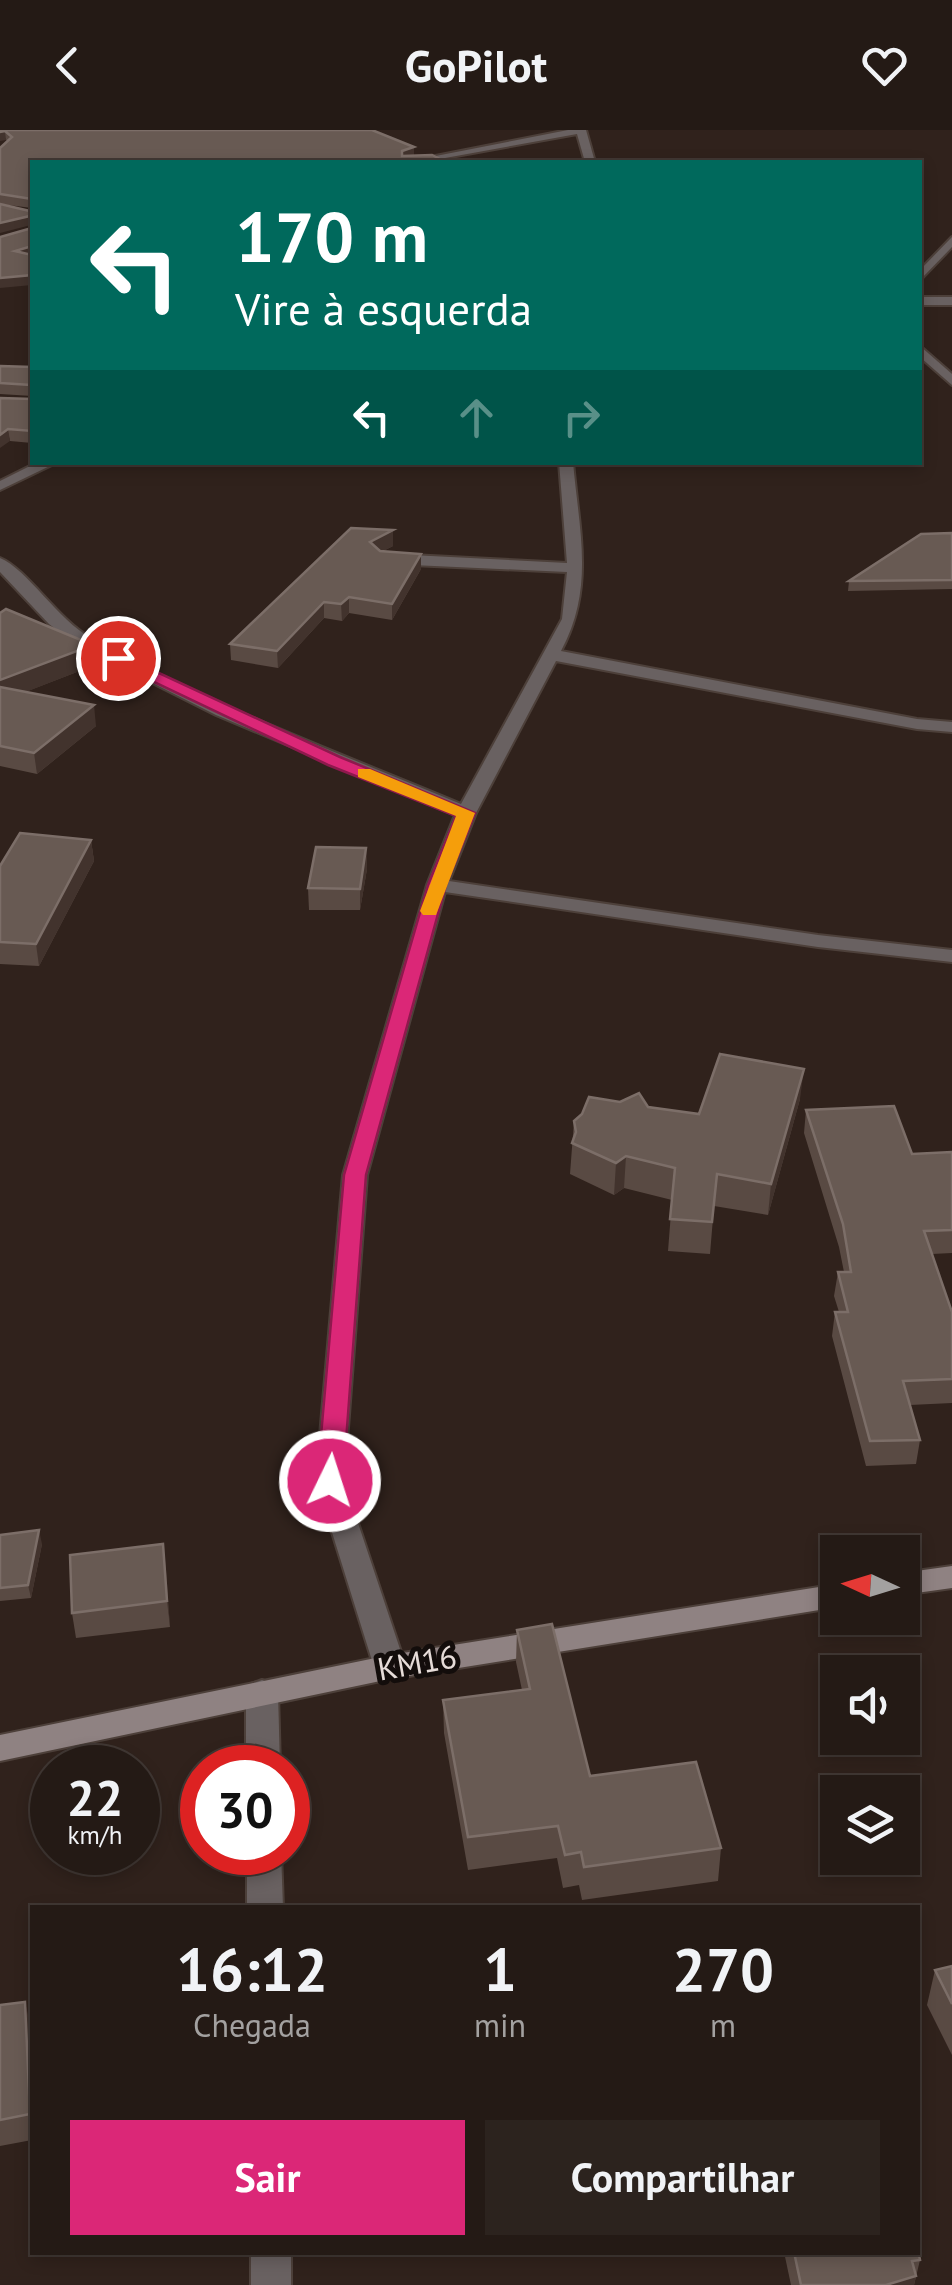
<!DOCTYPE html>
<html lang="pt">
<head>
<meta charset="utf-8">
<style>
  body { margin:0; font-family:"PT Sans",sans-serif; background:#2c231e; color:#f1f3f6; height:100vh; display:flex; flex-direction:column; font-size:38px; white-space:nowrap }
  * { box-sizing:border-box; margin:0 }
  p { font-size:32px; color:#a3a1a0 }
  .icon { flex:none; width:55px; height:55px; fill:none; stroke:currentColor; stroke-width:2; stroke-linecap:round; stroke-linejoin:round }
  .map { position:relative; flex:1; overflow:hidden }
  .side { position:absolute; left:30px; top:1775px; width:890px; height:350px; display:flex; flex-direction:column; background:#241a15; border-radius:0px; box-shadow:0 5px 15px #0003,0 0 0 2px #413834 }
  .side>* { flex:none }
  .top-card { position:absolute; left:30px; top:30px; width:892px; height:305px; border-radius:0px; box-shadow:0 5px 15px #0003,0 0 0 2px #413834; background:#00695c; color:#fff; overflow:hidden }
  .needle { width:65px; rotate:274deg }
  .buttons { position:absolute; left:820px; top:1405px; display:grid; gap:20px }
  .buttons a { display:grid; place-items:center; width:100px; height:100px; border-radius:0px; background:#241a15; box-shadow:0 5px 15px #0003,0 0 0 2px #413834; font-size:50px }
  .speed { position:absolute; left:30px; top:1615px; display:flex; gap:20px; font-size:50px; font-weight:700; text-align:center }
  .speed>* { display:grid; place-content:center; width:130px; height:130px; border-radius:50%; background:#241a15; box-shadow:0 5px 15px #0003,0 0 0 2px #413834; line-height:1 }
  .speed small { font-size:25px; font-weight:400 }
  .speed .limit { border:15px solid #d22; background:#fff; color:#111 }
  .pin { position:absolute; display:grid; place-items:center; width:85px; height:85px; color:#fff; margin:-42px; border:5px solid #fff; border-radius:50%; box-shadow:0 2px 10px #0007 }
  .me { position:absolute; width:110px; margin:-55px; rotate:4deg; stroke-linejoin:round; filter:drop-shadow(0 0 8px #0008) }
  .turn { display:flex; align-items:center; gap:35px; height:210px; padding:0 40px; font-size:45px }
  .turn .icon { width:130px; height:130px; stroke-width:2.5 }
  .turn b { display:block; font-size:70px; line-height:85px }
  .lanes { display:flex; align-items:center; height:95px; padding:0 40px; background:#0003; justify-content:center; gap:50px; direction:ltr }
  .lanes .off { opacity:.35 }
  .eta { display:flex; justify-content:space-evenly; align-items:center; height:170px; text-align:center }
  .eta b { font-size:60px; font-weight:800; line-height:70px }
  .button { display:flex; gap:20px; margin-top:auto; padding:20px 40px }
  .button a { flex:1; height:115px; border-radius:0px; background:#db2777; color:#fff; font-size:40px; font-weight:800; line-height:115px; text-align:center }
  .button a+a { background:#2c231e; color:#f1f3f6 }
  header { display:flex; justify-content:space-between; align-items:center; height:130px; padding:0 40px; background:#241a15; font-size:45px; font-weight:800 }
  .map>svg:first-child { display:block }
</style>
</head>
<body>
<header><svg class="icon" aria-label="back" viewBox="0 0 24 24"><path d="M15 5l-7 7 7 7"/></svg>GoPilot<svg class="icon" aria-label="heart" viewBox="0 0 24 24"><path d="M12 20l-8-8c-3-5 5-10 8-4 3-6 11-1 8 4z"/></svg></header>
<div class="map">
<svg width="952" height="2155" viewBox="0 0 952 2155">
  <rect width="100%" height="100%" fill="#30221c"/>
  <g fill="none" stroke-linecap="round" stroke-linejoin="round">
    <defs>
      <g id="street">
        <polygon points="568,0 586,0 595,32 585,32 577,4 423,32 405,32"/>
        <polygon points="952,107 952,117 920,150 920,140"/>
        <rect x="920" y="167" width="32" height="8"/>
        <polygon points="920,216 952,244 952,255 920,227"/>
        <polygon points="38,332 58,332 0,360 0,351"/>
        <path d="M559 332H573C579 401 595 458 561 521L917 589 952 592V602L917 599 556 531 476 683 449 751 818 805 952 820V832L818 817 445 762 367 1045 344 1351 406 1537 401 1546 390 1549 379 1546 374 1537 316 1351 343 1045 427 755 455 685 216 585 77 515 49 494 0 442V428C27 439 58 490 91 508 208 575 337 622 461 674L562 489 567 442 391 434 383 429 391 424 567 433Z"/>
        <polygon points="262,1550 273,1554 278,1563 280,1638 246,1638 246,1563 251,1554"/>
        <polygon points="247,1722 281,1722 283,1778 247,1778"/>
        <rect x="251" y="2122" width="40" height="33"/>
      </g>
      <g id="secondary">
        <polygon points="952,1436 952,1458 902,1465 902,1443"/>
        <polygon points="838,1454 838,1477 390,1549 0,1631 0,1605 390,1525"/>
      </g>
    </defs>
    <use href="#street" stroke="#4d403a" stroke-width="4"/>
    <use href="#secondary" stroke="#4d403a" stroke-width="4"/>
    <use href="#street" fill="#696161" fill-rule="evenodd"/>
    <use href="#secondary" fill="#8f8282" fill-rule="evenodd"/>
  </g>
  <g fill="#594a43">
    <polygon points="0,0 414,25 32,32 32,78 0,74 0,18 7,11"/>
    <polygon points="0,236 32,237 32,266 0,264"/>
    <polygon points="0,268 32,269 32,313 10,311"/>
    <polygon points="351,398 393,416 383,421 421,439 392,490 349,483 342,491 324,488 278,538 231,530 230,514"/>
    <polygon points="952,403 952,459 848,461 849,451"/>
    <polygon points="0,483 95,535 25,562 96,596 37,644 0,636"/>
    <polygon points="91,710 94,731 39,836 0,834 0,736"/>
    <polygon points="366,718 367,739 360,780 309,780 308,758"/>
    <polygon points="800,969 768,1085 714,1076 710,1124 668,1121 672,1070 624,1058 614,1065 570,1044 574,991 620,972 699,984"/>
    <polygon points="806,980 912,1024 952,1022 952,1123 932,1124 952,1182 952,1273 910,1275 920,1310 916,1334 866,1336 832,1206 835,1182 839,1182 834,1166 838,1142 844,1142 839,1117 804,1003"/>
    <polygon points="0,1405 42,1414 31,1468 0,1471"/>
    <polygon points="163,1414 170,1497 76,1508 72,1483"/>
    <polygon points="517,1500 590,1646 721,1718 718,1751 582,1770 579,1755 563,1758 557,1728 468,1740 444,1603 443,1570 522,1560 516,1532"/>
    <polygon points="952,1836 952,1925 927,1875 935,1840"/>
    <polygon points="0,1875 31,1897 32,1936 32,2010 0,2016"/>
    <polygon points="784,2122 918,2122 920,2130 914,2155 791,2155"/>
  </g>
  <g fill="#42332d">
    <polygon points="5,1 6,10 0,11 0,2"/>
    <polygon points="414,17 414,26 402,30 402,21"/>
    <polygon points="30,86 31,95 0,103 0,93"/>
    <polygon points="32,116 32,127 15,121"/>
    <polygon points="32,145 32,155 0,158 0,148"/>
    <polygon points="8,299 10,311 0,318 0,305"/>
    <polygon points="393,400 393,416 370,428 370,412"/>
    <polygon points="421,424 421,439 392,490 392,474"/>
    <polygon points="349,467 349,483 342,491 341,474"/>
    <polygon points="324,472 324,488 278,538 277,521"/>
    <polygon points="93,515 95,535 0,572 0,550"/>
    <polygon points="94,575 96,596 37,644 34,623"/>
    <polygon points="91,710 94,731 39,836 36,814"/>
    <polygon points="366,718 367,739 360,780 360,759"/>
    <polygon points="804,939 800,969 768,1085 771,1054"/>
    <polygon points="626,1026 624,1058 614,1065 616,1033"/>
    <polygon points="39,1400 42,1414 31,1468 28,1455"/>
    <polygon points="163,1414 166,1439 170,1497 167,1471"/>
    <polygon points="25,1872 31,1897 32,1996 30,1984"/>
    <polygon points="916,2146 914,2155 886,2155"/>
  </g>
  <g fill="#685a53" stroke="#7c6e68" stroke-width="2.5">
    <polygon points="0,0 372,0 414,17 402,21 402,26 432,25 446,32 32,32 32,69 0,64 0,18 12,7 5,1 0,2"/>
    <polygon points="0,74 30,81 32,79 32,88 30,86 0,93"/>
    <polygon points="32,98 32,116 15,121 32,125 32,145 0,148 0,107"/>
    <polygon points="0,236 32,237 32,265 31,255 0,253"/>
    <polygon points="0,268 32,269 32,301 8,299 0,305"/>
    <polygon points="351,398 393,400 370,412 380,421 421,424 392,474 349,467 341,474 324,472 277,521 230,514"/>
    <polygon points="952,403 952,450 849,451 921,404"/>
    <polygon points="6,479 93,515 0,550 0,483"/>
    <polygon points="0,557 94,575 34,623 0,616"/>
    <polygon points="20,703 91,710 36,814 0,812 0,736"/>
    <polygon points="316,717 366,718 360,759 308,758"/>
    <polygon points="720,924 804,939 771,1054 717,1044 712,1092 670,1089 675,1038 626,1026 616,1033 572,1013 576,1002 574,991 582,984 589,967 620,972 639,963 648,977 699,984"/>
    <polygon points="894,976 912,1024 952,1022 952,1100 924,1101 952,1182 952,1249 903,1251 920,1310 870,1311 835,1182 848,1182 838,1142 851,1142 843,1094 806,980"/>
    <polygon points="39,1400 28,1455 0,1458 0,1405"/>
    <polygon points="163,1414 167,1471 72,1483 70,1425"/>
    <polygon points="552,1494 590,1646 696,1632 721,1718 584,1737 581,1722 565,1725 558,1696 468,1707 443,1570 530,1559 517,1500"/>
    <polygon points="952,1836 952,1874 935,1840"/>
    <polygon points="25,1872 30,1984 0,1990 0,1875"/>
    <polygon points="918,2120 920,2130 912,2131 916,2146 886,2155 801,2155 794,2122 918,2122"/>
  </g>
  <polygon fill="#db2777" stroke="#8e194d" stroke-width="2.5" points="118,524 340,627 475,683 446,755 366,1045 343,1351 339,1357 320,1357 317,1351 344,1045 428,755 456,686 328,635 112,532 110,528"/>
  <polygon fill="#f59e0b" points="358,639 370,639 475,683 436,785 423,785 420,781 456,686 358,647"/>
  <g text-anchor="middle" stroke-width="10" stroke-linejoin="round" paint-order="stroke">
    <g font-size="32" fill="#e6dcd8" stroke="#130d0b">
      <text transform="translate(417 1533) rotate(-10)" y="11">KM16</text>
    </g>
  </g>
</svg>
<div class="buttons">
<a><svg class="needle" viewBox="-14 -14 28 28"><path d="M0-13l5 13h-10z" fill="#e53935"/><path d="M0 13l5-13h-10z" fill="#a3a1a0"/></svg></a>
<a><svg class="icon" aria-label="sound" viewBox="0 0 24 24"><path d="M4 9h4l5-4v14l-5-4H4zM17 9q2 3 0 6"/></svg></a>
<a><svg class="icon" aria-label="layers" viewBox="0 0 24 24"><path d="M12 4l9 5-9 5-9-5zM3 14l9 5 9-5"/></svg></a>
</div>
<div class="speed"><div>22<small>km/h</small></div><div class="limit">30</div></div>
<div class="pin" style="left:118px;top:528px;background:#d93025"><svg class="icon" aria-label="arrive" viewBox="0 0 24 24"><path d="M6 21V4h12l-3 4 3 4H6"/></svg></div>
<svg class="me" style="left:330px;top:1351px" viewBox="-20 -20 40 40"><circle r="17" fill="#db2777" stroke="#fff" stroke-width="3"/><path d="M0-11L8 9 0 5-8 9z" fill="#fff"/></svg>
<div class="top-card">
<div class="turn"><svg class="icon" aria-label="left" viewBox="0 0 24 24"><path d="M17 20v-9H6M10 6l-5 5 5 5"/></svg><div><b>170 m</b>Vire à esquerda</div></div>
<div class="lanes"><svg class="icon" aria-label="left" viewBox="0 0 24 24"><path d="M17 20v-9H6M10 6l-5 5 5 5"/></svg><svg class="icon off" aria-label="ahead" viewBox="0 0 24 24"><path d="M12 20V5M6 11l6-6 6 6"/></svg><svg class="icon off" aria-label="right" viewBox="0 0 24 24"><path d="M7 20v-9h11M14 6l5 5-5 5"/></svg></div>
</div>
<section class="side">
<div class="eta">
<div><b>16:12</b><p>Chegada</p></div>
<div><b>1</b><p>min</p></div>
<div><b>270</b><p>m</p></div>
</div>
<div class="button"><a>Sair</a><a>Compartilhar</a></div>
</section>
</div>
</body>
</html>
